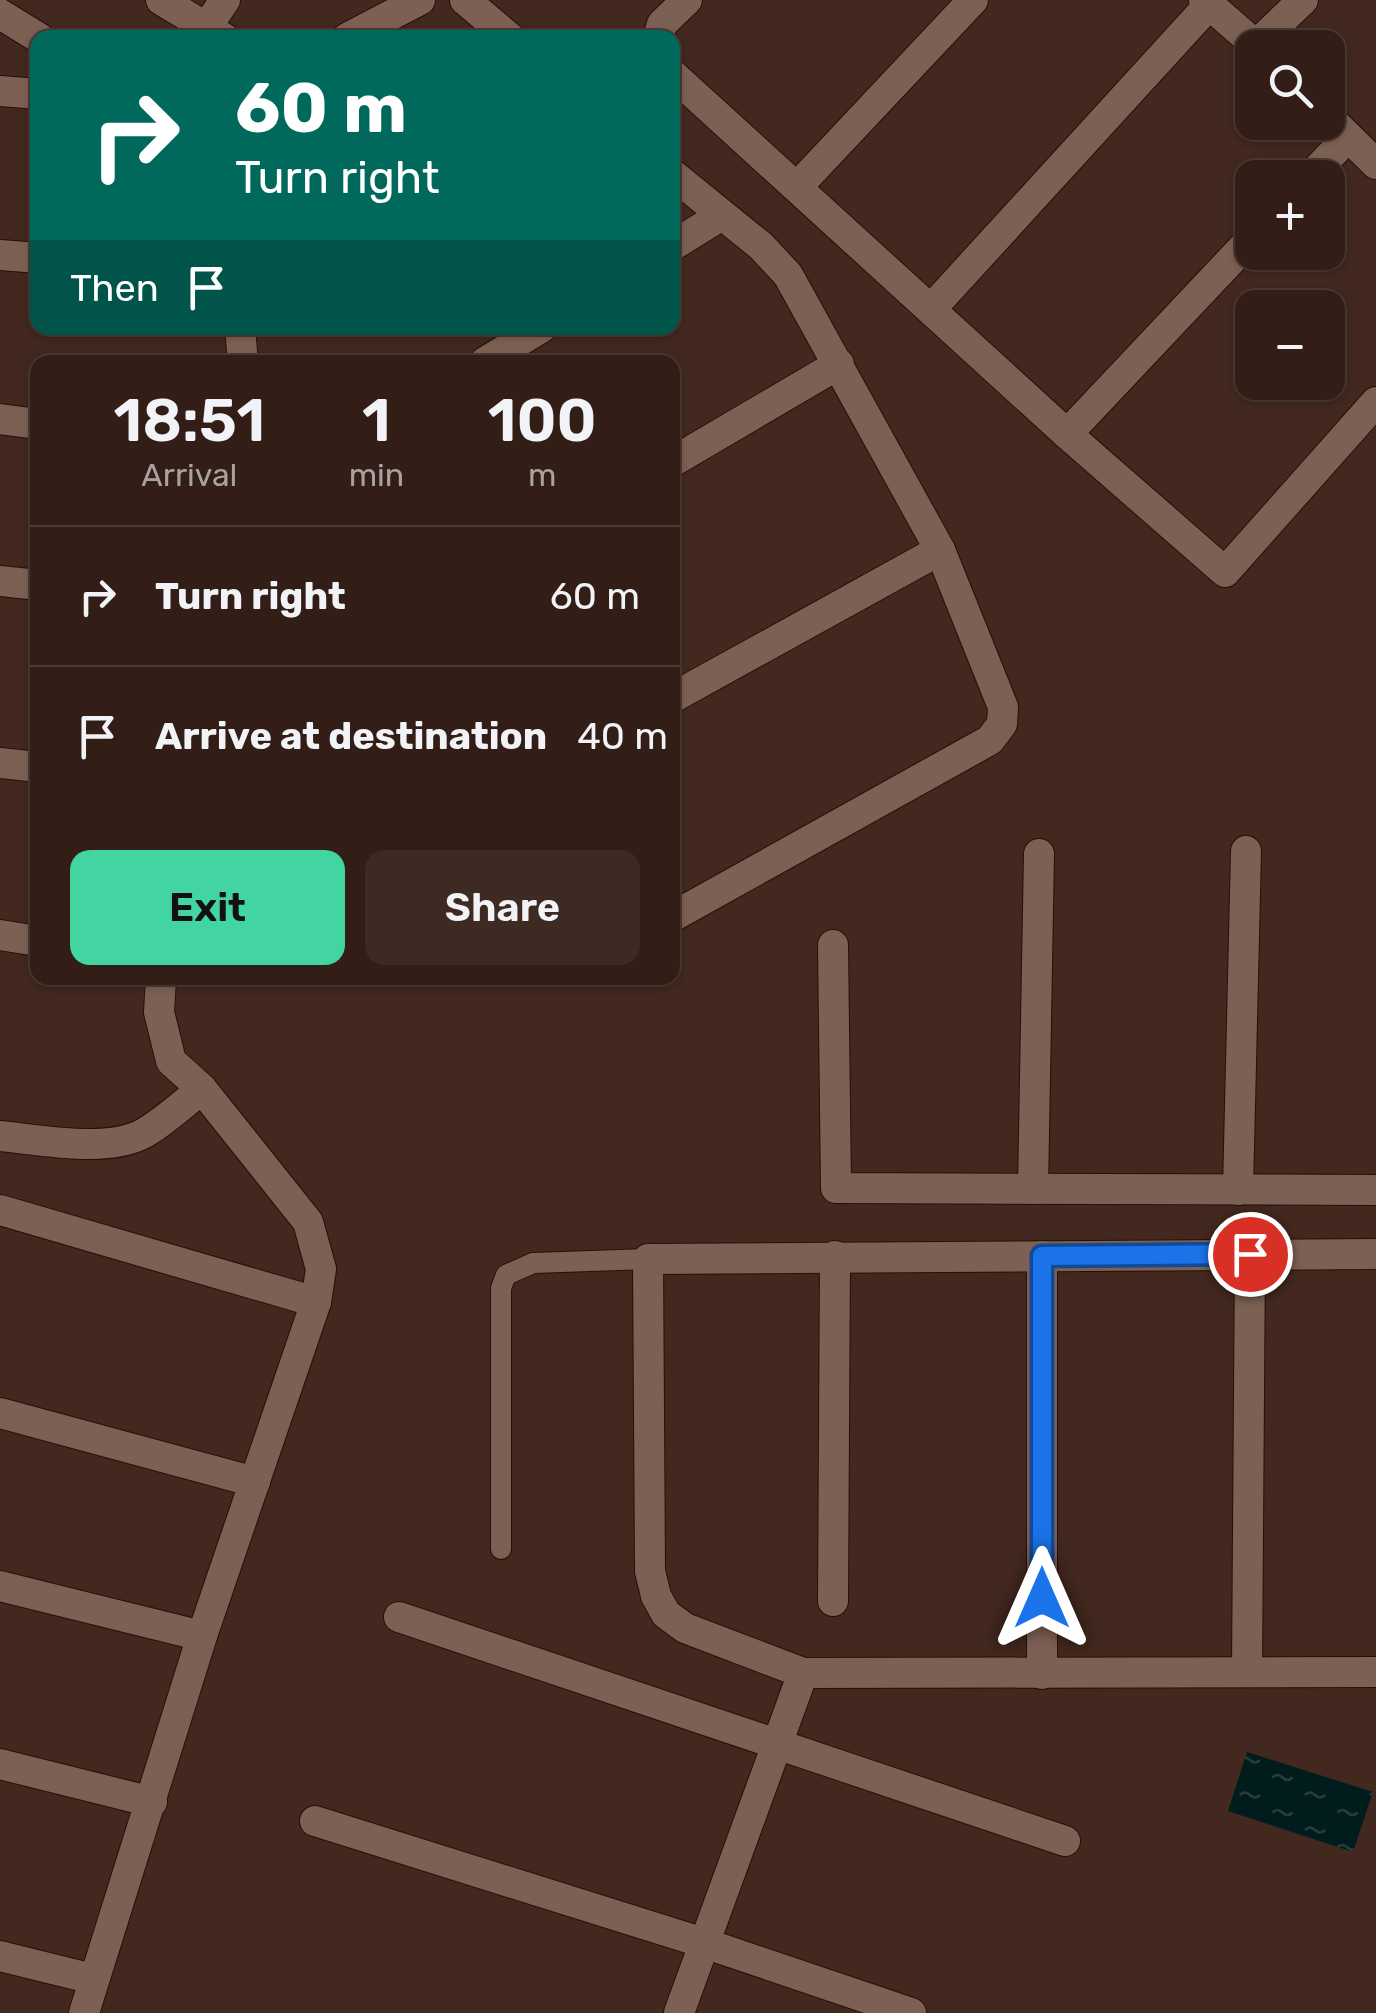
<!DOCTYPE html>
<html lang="en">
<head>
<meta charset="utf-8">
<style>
  body { margin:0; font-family:Rubik,sans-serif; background:#3d2b23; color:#f1f3f6; height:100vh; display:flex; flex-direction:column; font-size:38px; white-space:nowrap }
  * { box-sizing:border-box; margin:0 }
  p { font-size:32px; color:#a8a2a1 }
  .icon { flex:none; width:55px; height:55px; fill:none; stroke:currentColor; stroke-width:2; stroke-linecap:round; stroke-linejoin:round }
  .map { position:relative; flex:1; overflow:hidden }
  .panel { position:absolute; left:30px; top:355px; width:650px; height:630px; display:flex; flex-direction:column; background:#321e16; border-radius:20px; box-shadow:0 2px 8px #0004,0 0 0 2px #4d3c35 }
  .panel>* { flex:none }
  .hud { position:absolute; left:30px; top:30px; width:650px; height:305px; border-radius:20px; box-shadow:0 2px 8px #0004,0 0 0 2px #4d3c35; background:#00695c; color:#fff; overflow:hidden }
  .tools { position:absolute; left:1235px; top:30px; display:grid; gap:20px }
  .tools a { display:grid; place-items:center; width:110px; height:110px; border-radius:20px; background:#321e16; box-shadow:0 2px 8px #0004,0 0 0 2px #4d3c35; font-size:50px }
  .pin { position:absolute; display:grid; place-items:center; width:85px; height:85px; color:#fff; margin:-42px; border:5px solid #fff; border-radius:50%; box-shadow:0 2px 10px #0007 }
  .me { position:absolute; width:110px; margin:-55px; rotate:0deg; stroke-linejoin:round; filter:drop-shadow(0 0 8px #0008) }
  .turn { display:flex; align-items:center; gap:35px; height:210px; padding:0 40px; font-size:45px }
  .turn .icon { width:130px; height:130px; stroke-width:2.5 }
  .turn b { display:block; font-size:70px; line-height:85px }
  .then { display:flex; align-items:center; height:95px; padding:0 40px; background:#0003; gap:20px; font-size:38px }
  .eta { display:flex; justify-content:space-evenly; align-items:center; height:170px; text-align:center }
  .eta b { font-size:60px; font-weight:600; line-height:70px }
  .action { display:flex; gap:20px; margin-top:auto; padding:20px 40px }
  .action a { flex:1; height:115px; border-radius:20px; background:#42d4a1; color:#111; font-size:40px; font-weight:600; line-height:115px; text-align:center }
  .action a+a { background:#3d2b23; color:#f1f3f6 }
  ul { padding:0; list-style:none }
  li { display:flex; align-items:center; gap:30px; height:140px; padding:0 40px; border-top:2px solid #4d3c35 }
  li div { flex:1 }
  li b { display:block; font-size:38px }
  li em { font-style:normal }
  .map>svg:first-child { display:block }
</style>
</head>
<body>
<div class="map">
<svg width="1376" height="2013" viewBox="0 0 1376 2013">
  <defs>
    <pattern id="water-ripples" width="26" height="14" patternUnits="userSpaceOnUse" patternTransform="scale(2.5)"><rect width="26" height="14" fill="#011c1d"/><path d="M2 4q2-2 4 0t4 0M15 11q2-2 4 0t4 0" fill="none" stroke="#273d3d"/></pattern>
  </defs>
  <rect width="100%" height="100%" fill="#42281e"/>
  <polygon fill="url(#water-ripples)" points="1247,1752 1373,1792 1353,1852 1228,1811"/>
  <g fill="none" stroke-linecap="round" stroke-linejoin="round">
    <defs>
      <polyline id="lane" points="501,1549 501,1288 506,1275 533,1263 648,1259"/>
      <g id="street">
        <polyline points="161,0 224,38"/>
        <polyline points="465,0 510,38"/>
        <polyline points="1204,0 1259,48"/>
        <polyline points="0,14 39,38"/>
        <polyline points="206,28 225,0"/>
        <polyline points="347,38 420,0"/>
        <polyline points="658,38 662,24 687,0"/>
        <polyline points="1256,45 1303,0"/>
        <polyline points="672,74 1067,434 1225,572 1376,402"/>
        <polyline points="0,91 38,94"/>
        <polyline points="1328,117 1376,164"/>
        <polyline points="672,174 761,246 788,275 940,550 1003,707 1002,724 990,740 672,917"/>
        <polyline points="1309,178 1348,137"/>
        <polyline points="798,186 973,0"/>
        <polyline points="672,246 722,215"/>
        <polyline points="0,255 38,258"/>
        <polyline points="932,308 1209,5"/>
        <polyline points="240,328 243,362"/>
        <polyline points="485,362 541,328"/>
        <polyline points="0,419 38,424"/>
        <polyline points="1067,434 1252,238"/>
        <polyline points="672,462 839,364"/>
        <polyline points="0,581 38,585"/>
        <polyline points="672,698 940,550"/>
        <polyline points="0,763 38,767"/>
        <polyline points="0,935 38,941"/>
        <polyline points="833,945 836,1188 1376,1190"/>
        <path d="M0 1136C41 1140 110 1154 146 1132 166 1120 184 1103 202 1089"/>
        <polyline points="1033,1189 1039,854"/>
        <polyline points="1238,1190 1246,851"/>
        <polyline points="0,1210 316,1302"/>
        <polyline points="1376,1254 648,1259 650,1571 656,1596 666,1614 685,1628 803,1673 1376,1672"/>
        <polyline points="0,1413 255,1482"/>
        <polyline points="0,1586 202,1636"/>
        <polyline points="833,1601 835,1256"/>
        <polyline points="399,1617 1065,1841"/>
        <polyline points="1247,1672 1250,1253"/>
        <polyline points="1042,1674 1042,1256"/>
        <polyline points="0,1764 152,1802"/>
        <polyline points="315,1821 704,1943 911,2013"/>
        <polyline points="0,1956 93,1979"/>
        <polyline points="84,2013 202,1636 316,1302 321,1269 308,1222 202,1089 171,1061 159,1012 161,978"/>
        <polyline points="679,2013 803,1673"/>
      </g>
    </defs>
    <use href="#lane" stroke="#271007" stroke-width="22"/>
    <use href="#street" stroke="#271007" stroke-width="32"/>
    <use href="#lane" stroke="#7d6054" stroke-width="20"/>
    <use href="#street" stroke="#7d6054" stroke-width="30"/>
  </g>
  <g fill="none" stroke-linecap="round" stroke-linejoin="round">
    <defs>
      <polyline id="route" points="1042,1598 1042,1256 1250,1254"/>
    </defs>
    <use href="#route" stroke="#114b97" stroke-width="25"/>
    <use href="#route" stroke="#1a73e8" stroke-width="18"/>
  </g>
</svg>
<div class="tools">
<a><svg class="icon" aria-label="search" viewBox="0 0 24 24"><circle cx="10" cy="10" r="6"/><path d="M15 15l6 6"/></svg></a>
<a>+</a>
<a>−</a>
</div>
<div class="pin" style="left:1250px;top:1254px;background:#d93025"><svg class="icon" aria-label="arrive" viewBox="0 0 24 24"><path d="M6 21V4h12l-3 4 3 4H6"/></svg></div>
<svg class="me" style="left:1042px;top:1598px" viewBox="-20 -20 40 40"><path d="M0-17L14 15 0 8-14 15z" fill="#1a73e8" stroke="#fff" stroke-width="4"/></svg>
<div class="hud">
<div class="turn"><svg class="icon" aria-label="right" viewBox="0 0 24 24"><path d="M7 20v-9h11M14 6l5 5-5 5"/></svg><div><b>60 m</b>Turn right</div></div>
<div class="then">Then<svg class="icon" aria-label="arrive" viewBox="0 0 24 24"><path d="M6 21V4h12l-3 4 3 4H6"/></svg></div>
</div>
<section class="panel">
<div class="eta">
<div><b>18:51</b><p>Arrival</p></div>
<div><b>1</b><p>min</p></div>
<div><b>100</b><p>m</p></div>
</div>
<ul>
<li><svg class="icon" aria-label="right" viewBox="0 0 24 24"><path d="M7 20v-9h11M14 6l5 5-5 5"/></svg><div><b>Turn right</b></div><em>60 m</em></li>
<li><svg class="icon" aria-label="arrive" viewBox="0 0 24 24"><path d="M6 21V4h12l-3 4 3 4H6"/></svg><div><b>Arrive at destination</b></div><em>40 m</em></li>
</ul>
<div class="action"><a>Exit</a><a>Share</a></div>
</section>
</div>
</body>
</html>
